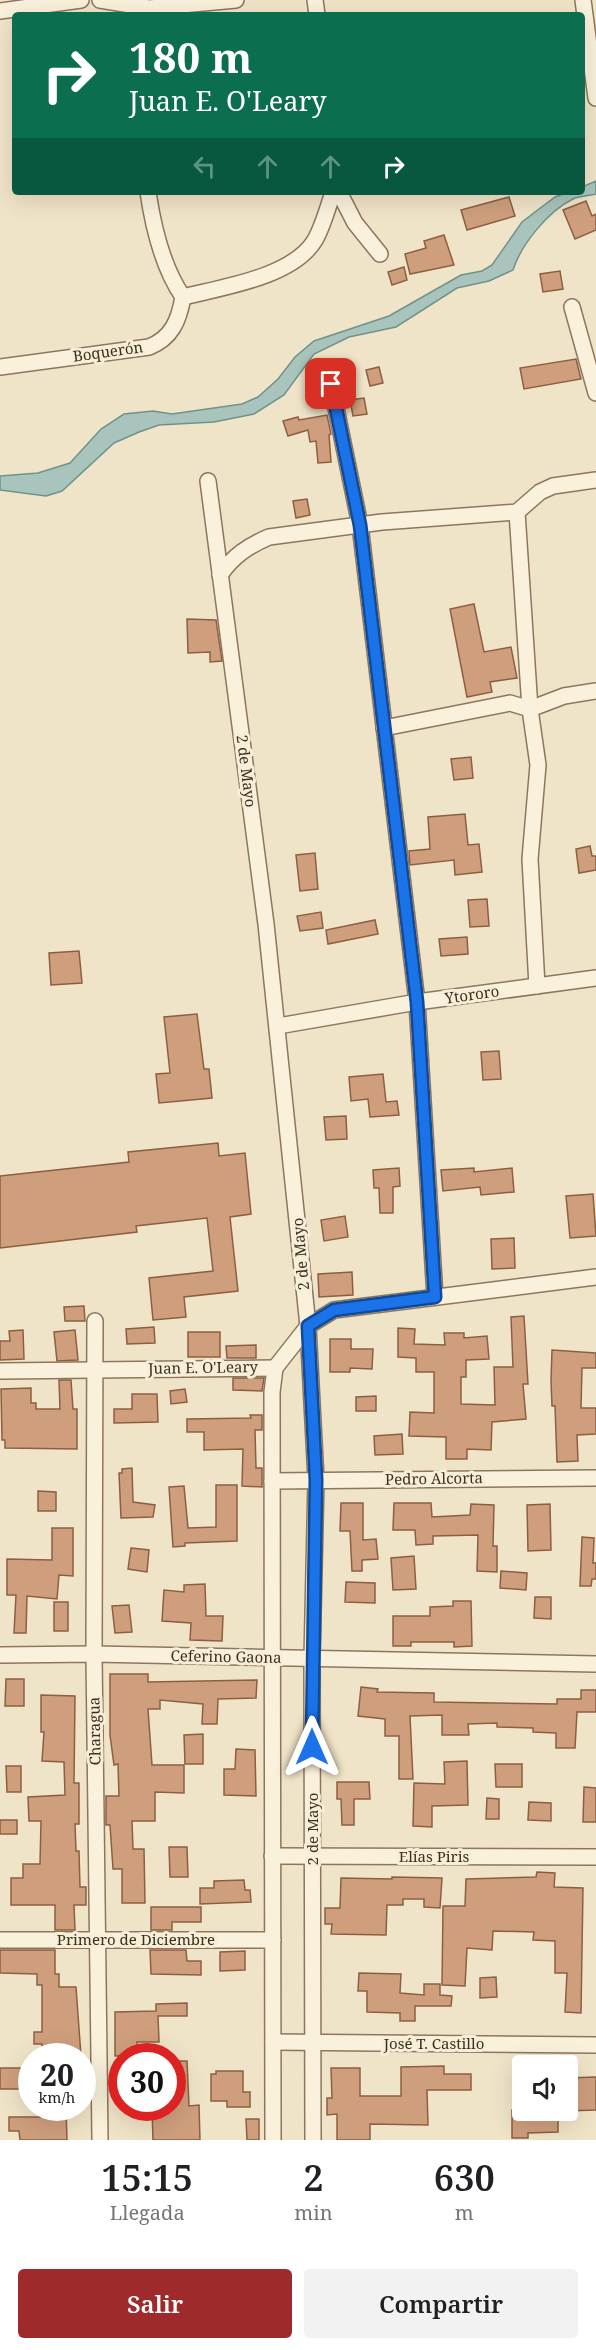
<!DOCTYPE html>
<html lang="es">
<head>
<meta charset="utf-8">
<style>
  body { margin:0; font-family:"Noto Serif",serif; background:#f2f2f2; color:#202124; height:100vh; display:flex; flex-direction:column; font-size:22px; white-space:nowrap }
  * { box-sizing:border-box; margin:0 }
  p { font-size:20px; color:#757577 }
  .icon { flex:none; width:33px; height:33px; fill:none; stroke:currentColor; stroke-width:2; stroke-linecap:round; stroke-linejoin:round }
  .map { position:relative; height:2140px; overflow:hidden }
  .sheet { display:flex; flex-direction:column; background:#fff; flex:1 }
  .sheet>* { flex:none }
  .banner { position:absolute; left:12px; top:12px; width:573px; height:183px; border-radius:6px; box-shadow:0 6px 24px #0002; background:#0b6e4f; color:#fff; overflow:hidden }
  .controls { position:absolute; left:512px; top:2055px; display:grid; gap:12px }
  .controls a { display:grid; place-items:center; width:66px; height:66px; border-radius:6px; background:#fff; box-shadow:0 6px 24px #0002; font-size:30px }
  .speed { position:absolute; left:18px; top:2043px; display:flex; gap:12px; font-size:30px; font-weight:700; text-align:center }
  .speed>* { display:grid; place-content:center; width:78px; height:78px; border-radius:50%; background:#fff; box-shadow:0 6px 24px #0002; line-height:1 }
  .speed small { font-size:15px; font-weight:400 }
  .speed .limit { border:9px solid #d22; background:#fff; color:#111 }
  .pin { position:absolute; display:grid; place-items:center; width:51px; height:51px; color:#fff; margin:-26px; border-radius:12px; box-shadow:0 3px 9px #0006 }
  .me { position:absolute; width:66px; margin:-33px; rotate:0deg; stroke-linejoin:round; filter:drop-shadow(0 0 4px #0008) }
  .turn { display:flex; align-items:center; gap:21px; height:126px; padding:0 18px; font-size:27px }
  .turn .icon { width:78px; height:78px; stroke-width:2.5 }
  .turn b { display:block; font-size:42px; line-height:51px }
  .lanes { display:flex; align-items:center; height:57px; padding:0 18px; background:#0003; justify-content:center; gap:30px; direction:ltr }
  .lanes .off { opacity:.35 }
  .eta { display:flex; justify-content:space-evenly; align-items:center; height:102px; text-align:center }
  .eta b { font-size:36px; font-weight:600; line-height:42px }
  .button { display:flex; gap:12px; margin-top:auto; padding:12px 18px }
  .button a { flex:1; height:69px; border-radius:6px; background:#9e2a2b; color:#fff; font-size:24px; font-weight:600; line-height:69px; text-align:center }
  .button a+a { background:#f2f2f2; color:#202124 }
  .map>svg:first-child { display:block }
</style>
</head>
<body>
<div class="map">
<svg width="596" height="2140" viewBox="0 0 596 2140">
  <rect width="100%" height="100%" fill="#f0e4c8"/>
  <path fill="#a9c4bc" stroke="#6f938a" stroke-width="1.5" d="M596 181V194C589 196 579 196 573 199 548 211 521 245 513 270L489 281 457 288 396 327 349 337 314 354 284 395 254 414 214 422 159 425 139 432 114 443 62 491 46 496 0 490V476L38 473 70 463 101 429 124 414 153 411 172 414 242 404 258 397 278 379 295 357 314 341 389 316 461 275 482 271 492 265 522 222 555 197 568 192H582V187Z"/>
  <g fill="#cf9f7d" stroke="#8d5f41" stroke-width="1.5">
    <polygon points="509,197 515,216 467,230 461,210"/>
    <polygon points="586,201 592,216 596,214 596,230 575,239 563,210"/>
    <polygon points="444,235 454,265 410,274 405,254 426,248 424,241"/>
    <polygon points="404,267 407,280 392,285 388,272"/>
    <polygon points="560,271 563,289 543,292 540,274"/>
    <polygon points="576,359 581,379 524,389 520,368"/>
    <polygon points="379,367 383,383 370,386 366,370"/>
    <polygon points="364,398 367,414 353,416 350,400"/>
    <polygon points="327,415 331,434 329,435 331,462 318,463 316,441 310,442 308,430 288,436 283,421 298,417 299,420"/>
    <polygon points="307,499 310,515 296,518 293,501"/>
    <polygon points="474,604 484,652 511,647 517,678 490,682 492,692 467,697 450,609"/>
    <polygon points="187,619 216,620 222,661 210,662 210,652 188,653"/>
    <polygon points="471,757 473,778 454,780 451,759"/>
    <polygon points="465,814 468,845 479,844 482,872 455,875 454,860 410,865 409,851 430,849 428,817"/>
    <polygon points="590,846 592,856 596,856 596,870 579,873 576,849"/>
    <polygon points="315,853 318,889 300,891 296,855"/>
    <polygon points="487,899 489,926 470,927 468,900"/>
    <polygon points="321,912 323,928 300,931 297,916"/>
    <polygon points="375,920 378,934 328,944 326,930"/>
    <polygon points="467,937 468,954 441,956 439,939"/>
    <polygon points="79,951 82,983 51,985 49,953"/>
    <polygon points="197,1014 204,1069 209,1069 212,1098 159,1103 156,1074 170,1073 164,1017"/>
    <polygon points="499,1051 501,1079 483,1080 481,1052"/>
    <polygon points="383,1074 386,1102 397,1101 399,1115 370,1117 368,1099 351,1101 349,1077"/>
    <polygon points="346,1116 347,1139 326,1140 324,1117"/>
    <polygon points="218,1143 219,1156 245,1153 251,1214 230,1217 238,1291 184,1297 186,1317 153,1320 149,1278 213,1271 207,1218 136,1226 137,1232 0,1248 0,1176 129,1162 128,1152"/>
    <polygon points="399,1168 400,1186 393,1187 393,1213 380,1213 379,1188 374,1188 373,1170"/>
    <polygon points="474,1168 474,1172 512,1168 514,1192 481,1195 480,1187 443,1191 441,1170"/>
    <polygon points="593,1194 596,1236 570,1238 566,1196"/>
    <polygon points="345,1216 348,1237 324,1241 321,1220"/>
    <polygon points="514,1238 515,1268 492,1269 491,1239"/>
    <polygon points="352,1272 353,1295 319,1297 318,1274"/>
    <polygon points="84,1306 85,1321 65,1321 64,1307"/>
    <polygon points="524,1316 528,1384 523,1384 526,1419 492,1422 491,1450 467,1449 467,1459 446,1459 446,1437 409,1436 410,1412 434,1413 434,1372 416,1372 416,1358 398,1357 398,1328 415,1329 414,1344 445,1345 444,1333 464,1333 464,1338 487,1336 489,1359 466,1360 466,1377 461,1377 461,1404 495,1405 494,1367 513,1367 511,1317"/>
    <polygon points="154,1327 155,1343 127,1344 126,1329"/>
    <polygon points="23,1330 24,1359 0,1360 0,1341 10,1341 9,1331"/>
    <polygon points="75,1330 78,1360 57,1361 54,1332"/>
    <rect x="188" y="1332" width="32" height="25"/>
    <polygon points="330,1339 351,1339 351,1349 373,1349 372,1369 350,1368 350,1372 330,1372"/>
    <polygon points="256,1345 256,1358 227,1358 226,1346"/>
    <polygon points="552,1350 596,1353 596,1368 582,1368 581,1408 596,1408 596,1434 577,1435 578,1461 557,1462 555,1406 552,1406 551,1381"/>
    <polygon points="233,1378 264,1378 262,1391 233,1390"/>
    <polygon points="59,1380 71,1380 73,1409 77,1409 77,1449 5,1448 5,1440 2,1440 1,1389 31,1388 31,1403 36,1403 36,1409 60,1409"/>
    <polygon points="185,1389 187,1402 171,1404 170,1391"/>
    <polygon points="132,1394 157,1394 158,1422 114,1423 114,1409 132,1409"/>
    <polygon points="376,1396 376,1411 356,1411 356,1397"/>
    <polygon points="250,1415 262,1415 262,1430 255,1430 256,1468 262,1468 262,1487 242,1486 243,1449 204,1450 204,1432 187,1432 187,1419 251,1418"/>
    <polygon points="402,1434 403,1454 375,1455 374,1436"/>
    <polygon points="132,1468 133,1502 155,1505 153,1517 121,1518 119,1473 122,1473 122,1469"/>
    <polygon points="216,1485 237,1485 237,1541 185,1543 185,1546 173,1547 169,1487 184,1486 188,1528 216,1527"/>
    <polygon points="38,1491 56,1492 56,1511 38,1511"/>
    <polygon points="341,1503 363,1503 363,1540 376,1539 378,1559 362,1560 362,1571 352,1571 350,1531 340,1531"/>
    <polygon points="394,1503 431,1503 432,1517 470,1515 471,1504 494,1505 493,1546 497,1546 497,1572 477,1571 478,1535 433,1536 433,1544 416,1545 415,1530 393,1530"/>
    <polygon points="550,1504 551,1550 528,1551 527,1505"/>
    <polygon points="52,1528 73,1528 73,1576 59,1575 57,1599 27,1596 26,1633 14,1633 16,1595 7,1595 7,1559 52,1560"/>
    <polygon points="582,1537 594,1538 593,1563 596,1563 596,1579 592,1579 591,1586 580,1586"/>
    <polygon points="131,1548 149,1550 147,1572 128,1569"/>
    <polygon points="414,1556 416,1589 393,1590 391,1558"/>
    <polygon points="501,1571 527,1573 526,1590 500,1588"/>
    <polygon points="346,1582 375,1583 375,1603 345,1602"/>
    <polygon points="205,1584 206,1616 223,1616 222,1641 190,1640 191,1623 162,1621 164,1590 184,1592 184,1585"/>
    <polygon points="535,1597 551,1597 551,1619 534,1618"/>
    <polygon points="453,1601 471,1601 472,1646 454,1647 454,1642 411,1642 411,1646 393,1646 393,1616 430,1616 430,1607 453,1606"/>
    <rect x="54" y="1602" width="14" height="29"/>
    <polygon points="129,1605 132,1632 115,1633 112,1606"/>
    <polygon points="110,1674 148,1674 148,1682 257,1680 256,1698 218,1699 217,1724 202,1724 203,1704 160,1700 160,1709 148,1709 152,1765 184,1765 184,1793 155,1792 155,1821 132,1821 133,1849 144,1849 145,1903 122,1903 122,1869 113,1869 110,1825 106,1825 106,1796 119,1796 118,1764 114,1765 110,1735"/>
    <polygon points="6,1679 24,1679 24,1706 5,1706"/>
    <polygon points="361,1687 378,1689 377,1692 434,1693 434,1702 557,1704 557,1699 581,1699 581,1690 596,1690 596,1712 577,1712 575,1748 556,1748 556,1733 533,1732 533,1728 497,1727 497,1723 468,1724 469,1735 442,1735 442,1715 410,1716 413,1779 399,1779 399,1736 385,1736 385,1719 358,1716"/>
    <polygon points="41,1695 75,1696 74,1783 79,1783 79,1824 75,1824 76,1851 79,1851 80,1887 86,1887 86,1905 74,1905 75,1930 55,1930 55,1905 11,1905 11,1878 23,1878 23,1864 40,1864 41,1821 29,1821 28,1797 65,1795 64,1762 42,1761 44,1732 41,1732"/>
    <polygon points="203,1734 203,1764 185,1764 184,1735"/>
    <polygon points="236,1749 255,1750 256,1796 224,1795 224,1769 235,1769"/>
    <polygon points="467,1761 468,1805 432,1806 432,1827 413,1826 414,1783 445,1784 444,1762"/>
    <polygon points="495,1764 522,1764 522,1787 496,1787"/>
    <polygon points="6,1766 21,1766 21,1792 7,1792"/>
    <polygon points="337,1782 369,1782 370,1799 354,1799 354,1825 342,1825 341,1799 337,1799"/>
    <polygon points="584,1787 596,1788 596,1822 583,1822"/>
    <polygon points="487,1798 499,1799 499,1819 486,1819"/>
    <polygon points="529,1802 551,1803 551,1821 528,1820"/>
    <rect x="0" y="1820" width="17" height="14"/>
    <polygon points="169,1847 187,1847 188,1877 170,1877"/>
    <polygon points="537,1872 555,1873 554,1887 583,1888 581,2013 565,2012 567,1973 555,1973 555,1941 533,1940 534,1932 493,1931 492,1950 467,1948 465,1986 442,1985 443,1906 465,1906 466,1879 536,1877"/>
    <polygon points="392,1877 442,1878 440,1908 424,1907 424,1899 403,1899 403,1905 387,1905 386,1935 331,1934 332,1924 325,1924 325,1908 340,1908 341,1878 392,1879"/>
    <polygon points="244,1880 245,1890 250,1890 251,1902 200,1904 200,1888 214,1888 214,1881"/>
    <polygon points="151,1907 201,1907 201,1922 172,1922 172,1930 151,1930"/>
    <polygon points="0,1950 55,1950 55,1974 59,1974 59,1987 76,1987 81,2056 42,2056 42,2044 34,2044 34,2032 42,2032 42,1985 37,1985 37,1974 0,1973"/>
    <polygon points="150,1950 186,1950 187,1961 201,1961 201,1975 151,1974"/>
    <polygon points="245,1951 245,1970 220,1971 220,1952"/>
    <polygon points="359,1973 401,1974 400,1993 424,1995 424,1984 440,1984 440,1995 452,1996 451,2006 415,2006 415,2021 400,2021 400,2013 367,2012 367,1991 358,1991"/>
    <polygon points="496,1977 497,1997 480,1998 480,1978"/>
    <polygon points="187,2003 187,2016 158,2016 159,2042 137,2042 137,2056 115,2056 115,2012 156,2011 156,2004"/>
    <polygon points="172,2061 187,2061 189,2106 199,2105 200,2140 153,2140 152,2108 172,2108"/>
    <polygon points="444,2066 444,2074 471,2074 471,2090 427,2090 428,2125 370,2124 370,2140 337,2140 337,2114 327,2115 327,2098 332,2098 331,2068 360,2068 360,2096 401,2096 401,2067"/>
    <rect x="0" y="2068" width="22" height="21"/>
    <polygon points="216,2071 243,2071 243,2092 250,2092 250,2107 227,2107 227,2101 211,2101 211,2074 216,2074"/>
    <polygon points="596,2077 596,2110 567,2111 567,2078"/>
    <polygon points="42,2108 66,2108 67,2140 20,2140 19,2131 9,2131 9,2117 42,2117"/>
    <polygon points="512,2110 558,2110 558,2132 528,2133 528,2138 512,2138"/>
    <polygon points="246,2119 259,2119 259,2140 247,2140"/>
  </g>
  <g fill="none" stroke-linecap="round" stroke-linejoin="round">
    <defs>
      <g id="minor">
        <polyline points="100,0 149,8 236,0"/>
        <polyline points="315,0 317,15"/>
        <polyline points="583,0 596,98"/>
        <polyline points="0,11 81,0"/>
        <polyline points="339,192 355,223 380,254"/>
        <path d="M183 297C223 287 293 277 315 240 323 226 328 207 333 192"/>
        <polyline points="572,307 596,393"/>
        <path d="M0 367 149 347C172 338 179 320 183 297 163 268 153 226 148 192"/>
        <polyline points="331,384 360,525 417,1002 435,1297"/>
        <polyline points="208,481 266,924 308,1326 316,1480 312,1659 313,2140"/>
        <polyline points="517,512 530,709 538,765 530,859 537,986"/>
        <path d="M220 575C233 556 248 546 269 537L382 522 517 512 540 492 553 486 596 480"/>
        <polyline points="384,728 510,703 530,709 564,696 596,691"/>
        <polyline points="278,1026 417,1002 596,978"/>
        <polyline points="95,1321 94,1654 100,2140"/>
        <polyline points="275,1368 308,1326 334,1310 596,1277"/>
        <polyline points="0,1371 275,1368"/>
        <polyline points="272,1481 596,1478"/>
        <polyline points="0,1655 94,1654 596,1664"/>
        <polyline points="272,1856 596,1857"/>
        <polyline points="0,1940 273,1940"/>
        <polyline points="273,2042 596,2045"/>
        <polyline points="273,2140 272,1392 275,1368"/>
      </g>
    </defs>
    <use href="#minor" stroke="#8d765c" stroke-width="18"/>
    <use href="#minor" stroke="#faf1dc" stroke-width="15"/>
  </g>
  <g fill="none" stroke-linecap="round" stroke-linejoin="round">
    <defs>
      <polyline id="route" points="312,1747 316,1480 308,1326 334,1310 435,1297 417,1002 360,525 331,384"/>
    </defs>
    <use href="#route" stroke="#114b97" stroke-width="15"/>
    <use href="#route" stroke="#1a73e8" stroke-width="10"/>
  </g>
  <g text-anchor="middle" stroke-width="6" stroke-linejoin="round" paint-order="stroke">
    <g font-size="15" fill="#3d2e20" stroke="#f7eed8">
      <text transform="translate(108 352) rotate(-8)" y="5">Boquerón</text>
      <text transform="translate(246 771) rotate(83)" y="5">2 de Mayo</text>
      <text transform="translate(472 995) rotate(-8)" y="5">Ytororo</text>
      <text transform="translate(301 1254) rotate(-95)" y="5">2 de Mayo</text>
      <text transform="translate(203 1368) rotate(-1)" y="5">Juan E. O'Leary</text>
      <text transform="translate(434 1479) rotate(-1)" y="5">Pedro Alcorta</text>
      <text transform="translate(226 1657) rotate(1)" y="5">Ceferino Gaona</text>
      <text transform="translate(95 1731) rotate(-91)" y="5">Charagua</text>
      <text transform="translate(313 1829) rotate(-90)" y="5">2 de Mayo</text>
      <text x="434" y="1862">Elías Piris</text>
      <text x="136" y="1945">Primero de Diciembre</text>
      <text x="434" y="2049">José T. Castillo</text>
    </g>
  </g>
</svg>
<div class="controls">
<a><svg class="icon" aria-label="sound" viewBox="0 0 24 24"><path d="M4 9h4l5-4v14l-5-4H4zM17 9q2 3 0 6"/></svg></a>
</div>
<div class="speed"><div>20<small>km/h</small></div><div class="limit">30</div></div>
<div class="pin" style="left:331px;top:384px;background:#d93025"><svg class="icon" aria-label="arrive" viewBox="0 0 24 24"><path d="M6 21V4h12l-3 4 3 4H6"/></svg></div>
<svg class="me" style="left:312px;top:1747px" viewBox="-20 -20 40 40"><path d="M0-17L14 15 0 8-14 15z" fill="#1a73e8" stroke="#fff" stroke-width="4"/></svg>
<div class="banner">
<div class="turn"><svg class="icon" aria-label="right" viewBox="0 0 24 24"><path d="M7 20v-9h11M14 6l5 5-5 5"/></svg><div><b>180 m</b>Juan E. O'Leary</div></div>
<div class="lanes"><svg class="icon off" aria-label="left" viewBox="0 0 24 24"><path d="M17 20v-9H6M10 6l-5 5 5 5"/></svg><svg class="icon off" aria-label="ahead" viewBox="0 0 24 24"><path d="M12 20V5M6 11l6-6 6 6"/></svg><svg class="icon off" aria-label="ahead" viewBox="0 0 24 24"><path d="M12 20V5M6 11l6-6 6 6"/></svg><svg class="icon" aria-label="right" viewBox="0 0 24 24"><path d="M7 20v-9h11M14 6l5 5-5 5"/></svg></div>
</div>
</div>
<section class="sheet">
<div class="eta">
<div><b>15:15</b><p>Llegada</p></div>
<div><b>2</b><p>min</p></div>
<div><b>630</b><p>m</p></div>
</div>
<div class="button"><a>Salir</a><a>Compartir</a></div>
</section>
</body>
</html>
